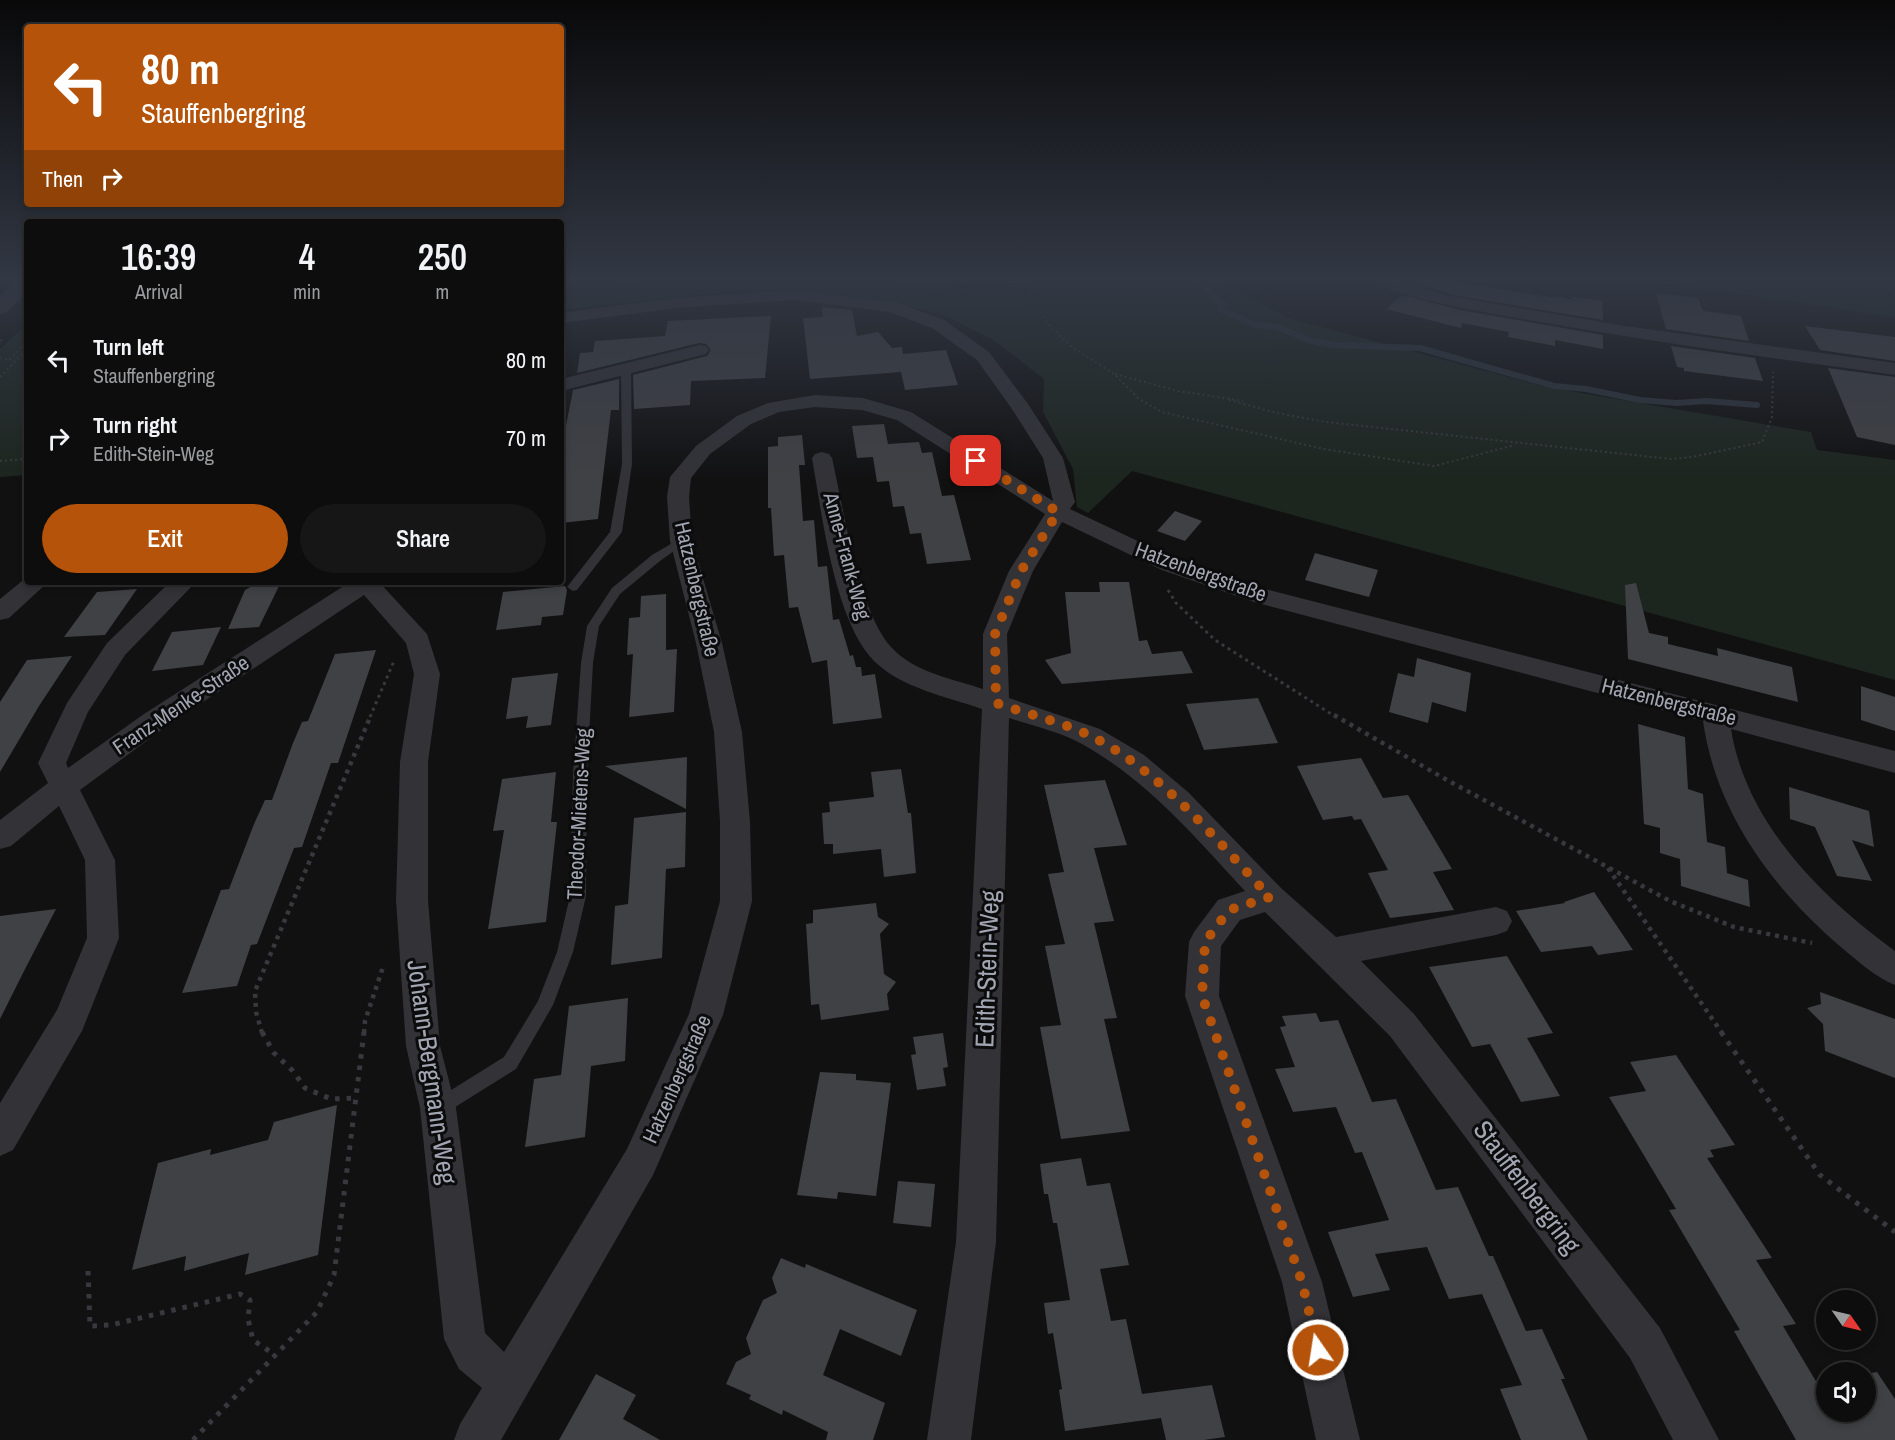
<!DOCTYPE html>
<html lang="en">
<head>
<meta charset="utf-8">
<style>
  body { margin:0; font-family:"Archivo Narrow",sans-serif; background:#161617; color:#f1f3f6; height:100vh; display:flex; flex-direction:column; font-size:22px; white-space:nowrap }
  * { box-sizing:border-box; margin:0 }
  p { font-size:20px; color:#9a9c9e }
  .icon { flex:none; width:33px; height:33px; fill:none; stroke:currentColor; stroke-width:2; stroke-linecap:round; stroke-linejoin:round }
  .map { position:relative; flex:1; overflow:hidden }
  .details { position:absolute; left:24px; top:219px; width:540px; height:366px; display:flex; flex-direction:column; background:#0d0d0e; border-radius:6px; box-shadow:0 3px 9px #0003,0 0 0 2px #2d2d2e }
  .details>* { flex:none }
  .banner { position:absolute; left:24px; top:24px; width:540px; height:183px; border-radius:6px; box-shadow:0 3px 9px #0003,0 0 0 2px #2d2d2e; background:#b45309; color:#fff; overflow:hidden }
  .needle { width:39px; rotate:124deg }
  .controls { position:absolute; left:1816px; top:1290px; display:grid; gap:12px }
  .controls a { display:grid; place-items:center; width:60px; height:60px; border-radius:50%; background:#0d0d0e; box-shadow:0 3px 9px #0003,0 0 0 2px #2d2d2e; font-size:30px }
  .pin { position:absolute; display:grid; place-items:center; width:51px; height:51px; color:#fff; margin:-26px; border-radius:12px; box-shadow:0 3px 9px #0006 }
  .me { position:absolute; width:66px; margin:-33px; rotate:347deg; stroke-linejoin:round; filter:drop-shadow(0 0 4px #0008) }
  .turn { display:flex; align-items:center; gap:21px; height:126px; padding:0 18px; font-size:27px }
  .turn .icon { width:78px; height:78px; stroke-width:2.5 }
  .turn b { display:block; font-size:42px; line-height:51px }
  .then { display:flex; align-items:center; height:57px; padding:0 18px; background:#0003; gap:12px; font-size:22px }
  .eta { display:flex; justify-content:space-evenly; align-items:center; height:102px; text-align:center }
  .eta b { font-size:36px; font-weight:600; line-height:42px }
  .primary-button { display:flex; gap:12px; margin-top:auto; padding:12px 18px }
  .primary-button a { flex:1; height:69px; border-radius:36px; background:#b45309; color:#fff; font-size:24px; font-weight:600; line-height:69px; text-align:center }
  .primary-button a+a { background:#161617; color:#f1f3f6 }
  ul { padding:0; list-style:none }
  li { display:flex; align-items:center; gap:18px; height:78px; padding:0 18px }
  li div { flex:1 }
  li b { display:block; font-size:22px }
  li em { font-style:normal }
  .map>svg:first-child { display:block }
</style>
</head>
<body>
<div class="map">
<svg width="1895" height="1440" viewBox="0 0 1895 1440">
  <rect width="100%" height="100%" fill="#111112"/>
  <g fill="#1d251f">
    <polygon points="561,279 988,279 930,290 1007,286 1014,279 1214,279 1288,318 1546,387 1811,432 1817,450 1895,460 1895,680 1132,471 1088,513 1077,507 1073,469 1043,412 1044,379 995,341 944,315 891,302 791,289 721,293 561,310"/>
    <polygon points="1634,279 1895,279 1895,317"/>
    <polygon points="27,324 27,475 0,477 0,349"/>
  </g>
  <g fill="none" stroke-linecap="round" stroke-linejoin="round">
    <polyline stroke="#2b323a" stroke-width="6" points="1204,279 1201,282 1203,285 1219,302 1225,304 1220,309 1255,325 1277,327 1312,341 1334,345 1420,348 1554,386 1586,389 1640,400 1677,403 1706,401 1757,405"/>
  </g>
  <g fill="#404145">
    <polygon points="1420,279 1439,279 1555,298 1555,296 1573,300 1573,297 1602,301 1603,320 1455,295 1415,283"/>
    <polygon points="1656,293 1698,298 1703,311 1741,316 1749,341 1666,329"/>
    <polygon points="1402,295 1460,310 1603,335 1603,349 1555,340 1555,346 1508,337 1509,332 1462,323 1461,328 1386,309"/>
    <polygon points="822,307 852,310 857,336 878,332 892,348 902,347 903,354 946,350 958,385 905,390 901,372 810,379 803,318 823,317"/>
    <polygon points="771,316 765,378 691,381 690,405 634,409 633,375 707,356 711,350 706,344 699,343 577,373 580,353 593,352 595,341 665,336 668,321"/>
    <polygon points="1805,326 1895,337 1895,361 1820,350"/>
    <polygon points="1671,346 1755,358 1763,381 1684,371 1684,368 1677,367"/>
    <polygon points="1828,368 1895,377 1895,445 1857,437"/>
    <polygon points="619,379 619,410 611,410 598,519 561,523 561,451 573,390"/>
    <polygon points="884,424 888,444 919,442 922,453 932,452 942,496 954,495 971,560 927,564 921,533 910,534 904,506 893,507 889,481 877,482 873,457 857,458 852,426"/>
    <polygon points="802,435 805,465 799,465 803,521 814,520 818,567 827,566 833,620 839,619 850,656 853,655 856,667 861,667 862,676 875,674 882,718 833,724 827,660 812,663 798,607 789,608 784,555 774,556 771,508 768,508 768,447 778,446 778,437"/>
    <polygon points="1175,511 1202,521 1185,541 1157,531"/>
    <polygon points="1315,553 1378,570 1369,597 1305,580"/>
    <polygon points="259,582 281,582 259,627 228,629 245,590"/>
    <polygon points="1099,582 1129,582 1139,641 1147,640 1152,654 1182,651 1193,673 1062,684 1045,660 1071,653 1065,592 1100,592"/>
    <polygon points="1636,583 1649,633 1668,637 1668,644 1718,656 1717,648 1792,667 1798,702 1628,659 1625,585"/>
    <polygon points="565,586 567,590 563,615 542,617 541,625 496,630 503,592"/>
    <polygon points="137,589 105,635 64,637 97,592"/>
    <polygon points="666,594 666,650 677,649 674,712 629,717 633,654 627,655 629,618 640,617 641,596"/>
    <polygon points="221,627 203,665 152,671 172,632"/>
    <polygon points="376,650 338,763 331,763 302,847 294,848 257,944 251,945 237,986 182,993 221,890 229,889 254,824 265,800 272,800 293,743 302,722 308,721 335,654"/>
    <polygon points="72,656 39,706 0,772 0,702 27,660"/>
    <polygon points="1417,658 1471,673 1466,712 1432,702 1428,723 1389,712 1398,673 1414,677"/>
    <polygon points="558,673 551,725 526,728 528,716 506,719 512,678"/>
    <polygon points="1861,686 1895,697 1895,731 1861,720"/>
    <polygon points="1258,698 1278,743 1204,750 1186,704"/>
    <polygon points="1638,724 1685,737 1688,789 1703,794 1707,842 1725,847 1727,873 1748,880 1750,907 1681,886 1680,859 1660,853 1660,828 1644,824"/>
    <polygon points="687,757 686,809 605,766"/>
    <polygon points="1361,758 1383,798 1408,795 1452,869 1433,872 1454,910 1390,918 1368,873 1388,870 1361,819 1354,820 1352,816 1323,820 1297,766"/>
    <polygon points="901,769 908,813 911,813 916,873 884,877 881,849 833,854 833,844 824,844 822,813 830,812 829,802 874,797 871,772"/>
    <polygon points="556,772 551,822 557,822 546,922 488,929 504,830 493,831 502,779"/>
    <polygon points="1105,780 1127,845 1094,848 1114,921 1094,923 1117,1018 1104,1019 1130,1131 1061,1139 1040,1027 1061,1025 1045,946 1065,944 1048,874 1064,872 1044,785"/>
    <polygon points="1789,787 1869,811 1874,847 1852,840 1872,881 1837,876 1815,827 1790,819"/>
    <polygon points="686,812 685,867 666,869 662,958 611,965 615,906 628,904 634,818"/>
    <polygon points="1594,892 1633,950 1598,955 1592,946 1541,952 1516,911 1565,903 1564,902"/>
    <polygon points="876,903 878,917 889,924 880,934 884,974 896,982 887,994 889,1010 821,1020 819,1004 811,1005 806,924 813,923 813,910"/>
    <polygon points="56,909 23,973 0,1019 0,916"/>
    <polygon points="1507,956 1553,1033 1527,1038 1560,1096 1521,1102 1490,1044 1472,1047 1429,967"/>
    <polygon points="1820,992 1895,1019 1895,1078 1825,1051 1823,1024 1807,1008 1821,1004"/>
    <polygon points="628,998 625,1061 591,1066 585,1137 525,1147 534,1079 561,1075 569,1006"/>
    <polygon points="1316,1013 1320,1022 1338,1020 1372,1102 1396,1099 1436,1190 1458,1187 1489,1256 1493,1256 1526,1331 1542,1329 1565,1379 1561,1379 1588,1440 1521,1440 1500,1389 1522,1385 1482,1294 1449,1299 1427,1247 1375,1254 1390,1290 1353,1297 1328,1232 1389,1220 1362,1152 1355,1153 1336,1107 1293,1112 1275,1069 1295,1067 1280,1027 1286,1026 1282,1016"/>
    <polygon points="943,1033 948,1067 943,1068 946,1086 917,1090 911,1055 916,1054 913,1037"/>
    <polygon points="1676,1055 1735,1145 1710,1150 1714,1157 1707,1158 1772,1258 1756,1260 1796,1324 1783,1326 1817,1383 1827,1381 1827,1412 1866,1412 1866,1374 1877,1372 1895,1399 1895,1440 1796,1440 1734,1331 1740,1330 1669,1210 1676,1209 1609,1097 1646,1091 1630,1062"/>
    <polygon points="820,1072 856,1074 856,1080 891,1083 876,1196 838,1192 837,1199 797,1195"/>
    <polygon points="337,1105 318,1255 245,1275 249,1253 184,1271 186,1256 132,1270 158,1163 211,1149 210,1155 268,1140 274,1122"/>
    <polygon points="1081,1158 1087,1186 1110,1183 1129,1265 1100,1269 1111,1321 1126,1319 1142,1394 1212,1385 1225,1437 1204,1440 1166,1440 1161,1418 1065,1431 1059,1390 1062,1389 1053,1333 1048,1334 1044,1303 1070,1300 1057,1223 1053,1223 1048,1194 1044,1194 1040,1164"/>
    <polygon points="898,1181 935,1184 931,1227 893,1223"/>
    <polygon points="781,1258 805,1268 806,1264 917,1310 901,1356 840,1329 823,1375 885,1403 873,1440 826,1440 828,1432 783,1410 782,1415 749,1399 751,1395 726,1384 736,1362 751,1354 746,1338 763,1300 777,1293 772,1278"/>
    <polygon points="596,1374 636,1395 623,1419 660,1440 559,1440"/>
  </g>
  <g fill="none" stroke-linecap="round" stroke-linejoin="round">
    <g stroke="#38393e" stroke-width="2" stroke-dasharray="2 3" stroke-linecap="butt">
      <polyline points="1020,279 1024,280 1048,324 1072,347 1114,374 1139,399 1162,412 1324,449 1434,466 1515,445"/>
      <polyline points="621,286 638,279"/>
      <polyline points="902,286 977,279"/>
      <polyline points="565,296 569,279"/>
      <polyline points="0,340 2,341 0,344"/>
      <polyline points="0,358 9,360 27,342"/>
      <polyline points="1115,374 1178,391 1243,401"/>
      <polyline points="0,377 27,349"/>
      <polyline points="1229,400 1277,413 1326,422 1671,459 1692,457 1762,442 1772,417 1773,372"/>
      <polyline points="0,461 27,459"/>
    </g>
    <g stroke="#38393e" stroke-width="3" stroke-dasharray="3 4" stroke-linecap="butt">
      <polyline points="1168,590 1176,603 1215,640 1336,717"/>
      <polyline points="370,717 394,661"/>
    </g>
    <g stroke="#38393e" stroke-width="4.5" stroke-dasharray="4 5" stroke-linecap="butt">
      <polyline points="1334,715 1447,780 1670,901 1734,927 1812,943"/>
      <polyline points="1608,868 1722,1033"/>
      <polyline points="262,1033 256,1012 255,991 371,715"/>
      <polyline points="364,1033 365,1021 383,967"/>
    </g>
    <g stroke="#38393e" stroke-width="5" stroke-dasharray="4.5 7" stroke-linecap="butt">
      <polyline points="262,1032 274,1053 293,1071 305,1088 331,1099 356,1098"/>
      <polyline points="1721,1032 1820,1175 1895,1232"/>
      <polyline points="88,1271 90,1326 111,1325 240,1294 250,1300 248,1319 253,1340 275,1355"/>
      <polyline points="193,1440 317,1312 334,1275 364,1032"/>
    </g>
    <g fill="#323237" fill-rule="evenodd">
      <polygon points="626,365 631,368 632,464 622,532 577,590 573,591 567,587 610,532 622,464 621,368"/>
      <polygon points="681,538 685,539 685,543 660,561 620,594 599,626 593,663 587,774 586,896 573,952 553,1005 516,1069 444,1114 438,1117 432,1114 429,1108 432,1102 504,1057 538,1001 557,952 570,896 573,774 581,663 587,626 612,588 652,555"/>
    </g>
    <g fill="#323237" fill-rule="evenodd">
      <path d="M1368 279H1392L1454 297 1625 326 1895 363V375C1780 359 1666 344 1552 324 1491 313 1429 305 1370 282Z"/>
      <path d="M793 290 899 303 944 320 989 352 1028 404 1063 458 1075 502 1070 509 1178 560 1269 590 1895 751V773L1731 729C1746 823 1821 897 1895 951V985C1875 977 1859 962 1842 948 1773 889 1716 813 1703 721L1254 602 1162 570 1062 522 1033 571 1007 634 1009 698 1100 729 1144 755 1188 792 1281 888 1336 937 1496 907 1507 911 1512 921 1507 931 1496 935 1361 961 1414 1014 1660 1328 1719 1440H1673L1630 1358 1390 1036 1265 912 1240 920 1221 946 1219 996 1322 1282 1360 1440H1316L1282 1282 1185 996 1189 942 1194 932 1218 900 1245 891C1195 837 1148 781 1082 744 1061 732 1033 726 1009 718L996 1242 971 1440H927L956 1242 982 709C948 697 901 688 874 661 834 620 822 514 812 458L815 454 822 452 829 454 832 458C843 506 859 614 892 648 914 672 953 679 983 689V634L1009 571 1045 514 897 420 862 410 815 407 779 412 751 424 710 454 691 478 689 497 692 541 722 643 742 732 750 822 752 901 723 1015 653 1175 501 1440H454L460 1424 482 1388 459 1369 444 1339 420 1108 406 1046 396 900 400 762 414 674 406 643 364 595 164 728 80 790 115 860 119 938 82 1031 13 1150 0 1156V1103L57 1010 87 938 85 860 59 806 11 846 0 849V820L48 783 38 763 67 703 107 643 170 582H196L125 655 88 712 66 763 68 768 144 714 350 582H379L427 634 440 674 428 762V900L440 1046 456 1108 485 1333 504 1352 627 1149 689 1014 720 901V822L714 732 696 643 670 541 667 497 670 477 696 446 737 416 768 403 815 395 863 398 911 412 1053 501 1043 458 1012 409 977 360 932 328 890 312 793 300 677 308 561 323V313L677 298Z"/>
      <polygon points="700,345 706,346 709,350 706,354 561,391 561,379"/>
      <polygon points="27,577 27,582 48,582 9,618 0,620 0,599"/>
    </g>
    <polygon fill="#323237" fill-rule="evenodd" points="16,279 27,279 27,291 7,312 0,314 0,296"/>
  </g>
  <linearGradient id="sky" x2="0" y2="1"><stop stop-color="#09090a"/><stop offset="0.58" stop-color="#323844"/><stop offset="1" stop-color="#323844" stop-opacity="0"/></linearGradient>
  <rect width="1895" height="481" fill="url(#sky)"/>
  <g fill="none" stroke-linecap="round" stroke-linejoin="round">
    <path stroke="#b45309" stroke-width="10" stroke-dasharray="0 18" d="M976 461 1058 512 1021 571 995 634 996 703C1027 714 1062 722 1091 736 1163 773 1216 840 1270 897L1229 910 1205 942 1202 996 1302 1282 1318 1350"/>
  </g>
  <g text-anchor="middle" stroke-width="6" stroke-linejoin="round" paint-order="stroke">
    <g font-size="21" fill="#a2a6b3" stroke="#0c0c0d">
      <text transform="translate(847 556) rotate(75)" y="7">Anne-Frank-Weg</text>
      <text transform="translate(1201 572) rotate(20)" y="7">Hatzenbergstraße</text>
      <text transform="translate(697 589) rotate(77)" y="7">Hatzenbergstraße</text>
      <text transform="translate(1669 702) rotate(14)" y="7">Hatzenbergstraße</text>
      <text transform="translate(181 705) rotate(-34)" y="7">Franz-Menke-Straße</text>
      <text transform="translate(579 814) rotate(-87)" y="7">Theodor-Mietens-Weg</text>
      <text transform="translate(677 1079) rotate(-66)" y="7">Hatzenbergstraße</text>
    </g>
    <g font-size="26" fill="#a2a6b3" stroke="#0c0c0d">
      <text transform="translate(987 969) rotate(-88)" y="9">Edith-Stein-Weg</text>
      <text transform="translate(432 1072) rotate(82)" y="9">Johann-Bergmann-Weg</text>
      <text transform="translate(1527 1187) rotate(53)" y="9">Stauffenbergring</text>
    </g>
  </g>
</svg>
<div class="controls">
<a><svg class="needle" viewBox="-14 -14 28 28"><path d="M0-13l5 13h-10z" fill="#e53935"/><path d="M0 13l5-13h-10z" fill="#9a9c9e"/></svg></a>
<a><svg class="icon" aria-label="sound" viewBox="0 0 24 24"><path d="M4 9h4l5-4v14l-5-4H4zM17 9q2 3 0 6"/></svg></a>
</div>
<div class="pin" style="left:976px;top:461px;background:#d93025"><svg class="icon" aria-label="arrive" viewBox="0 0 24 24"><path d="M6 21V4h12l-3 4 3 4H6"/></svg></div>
<svg class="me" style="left:1318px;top:1350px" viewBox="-20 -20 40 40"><circle r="17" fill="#b45309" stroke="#fff" stroke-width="3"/><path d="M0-11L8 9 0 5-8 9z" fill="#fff"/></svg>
<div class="banner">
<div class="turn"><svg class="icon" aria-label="left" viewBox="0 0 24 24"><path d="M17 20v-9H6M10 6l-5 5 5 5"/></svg><div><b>80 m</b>Stauffenbergring</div></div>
<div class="then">Then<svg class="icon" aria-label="right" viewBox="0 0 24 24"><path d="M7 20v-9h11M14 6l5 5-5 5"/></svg></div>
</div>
<section class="details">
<div class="eta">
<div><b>16:39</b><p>Arrival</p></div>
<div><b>4</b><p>min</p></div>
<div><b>250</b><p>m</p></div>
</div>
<ul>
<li><svg class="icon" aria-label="left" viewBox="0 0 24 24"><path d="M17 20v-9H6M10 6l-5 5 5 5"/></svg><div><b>Turn left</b><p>Stauffenbergring</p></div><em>80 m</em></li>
<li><svg class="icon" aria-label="right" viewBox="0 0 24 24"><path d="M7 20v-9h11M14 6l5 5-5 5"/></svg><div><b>Turn right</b><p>Edith-Stein-Weg</p></div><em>70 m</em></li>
</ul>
<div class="primary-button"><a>Exit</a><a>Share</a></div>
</section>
</div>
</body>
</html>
